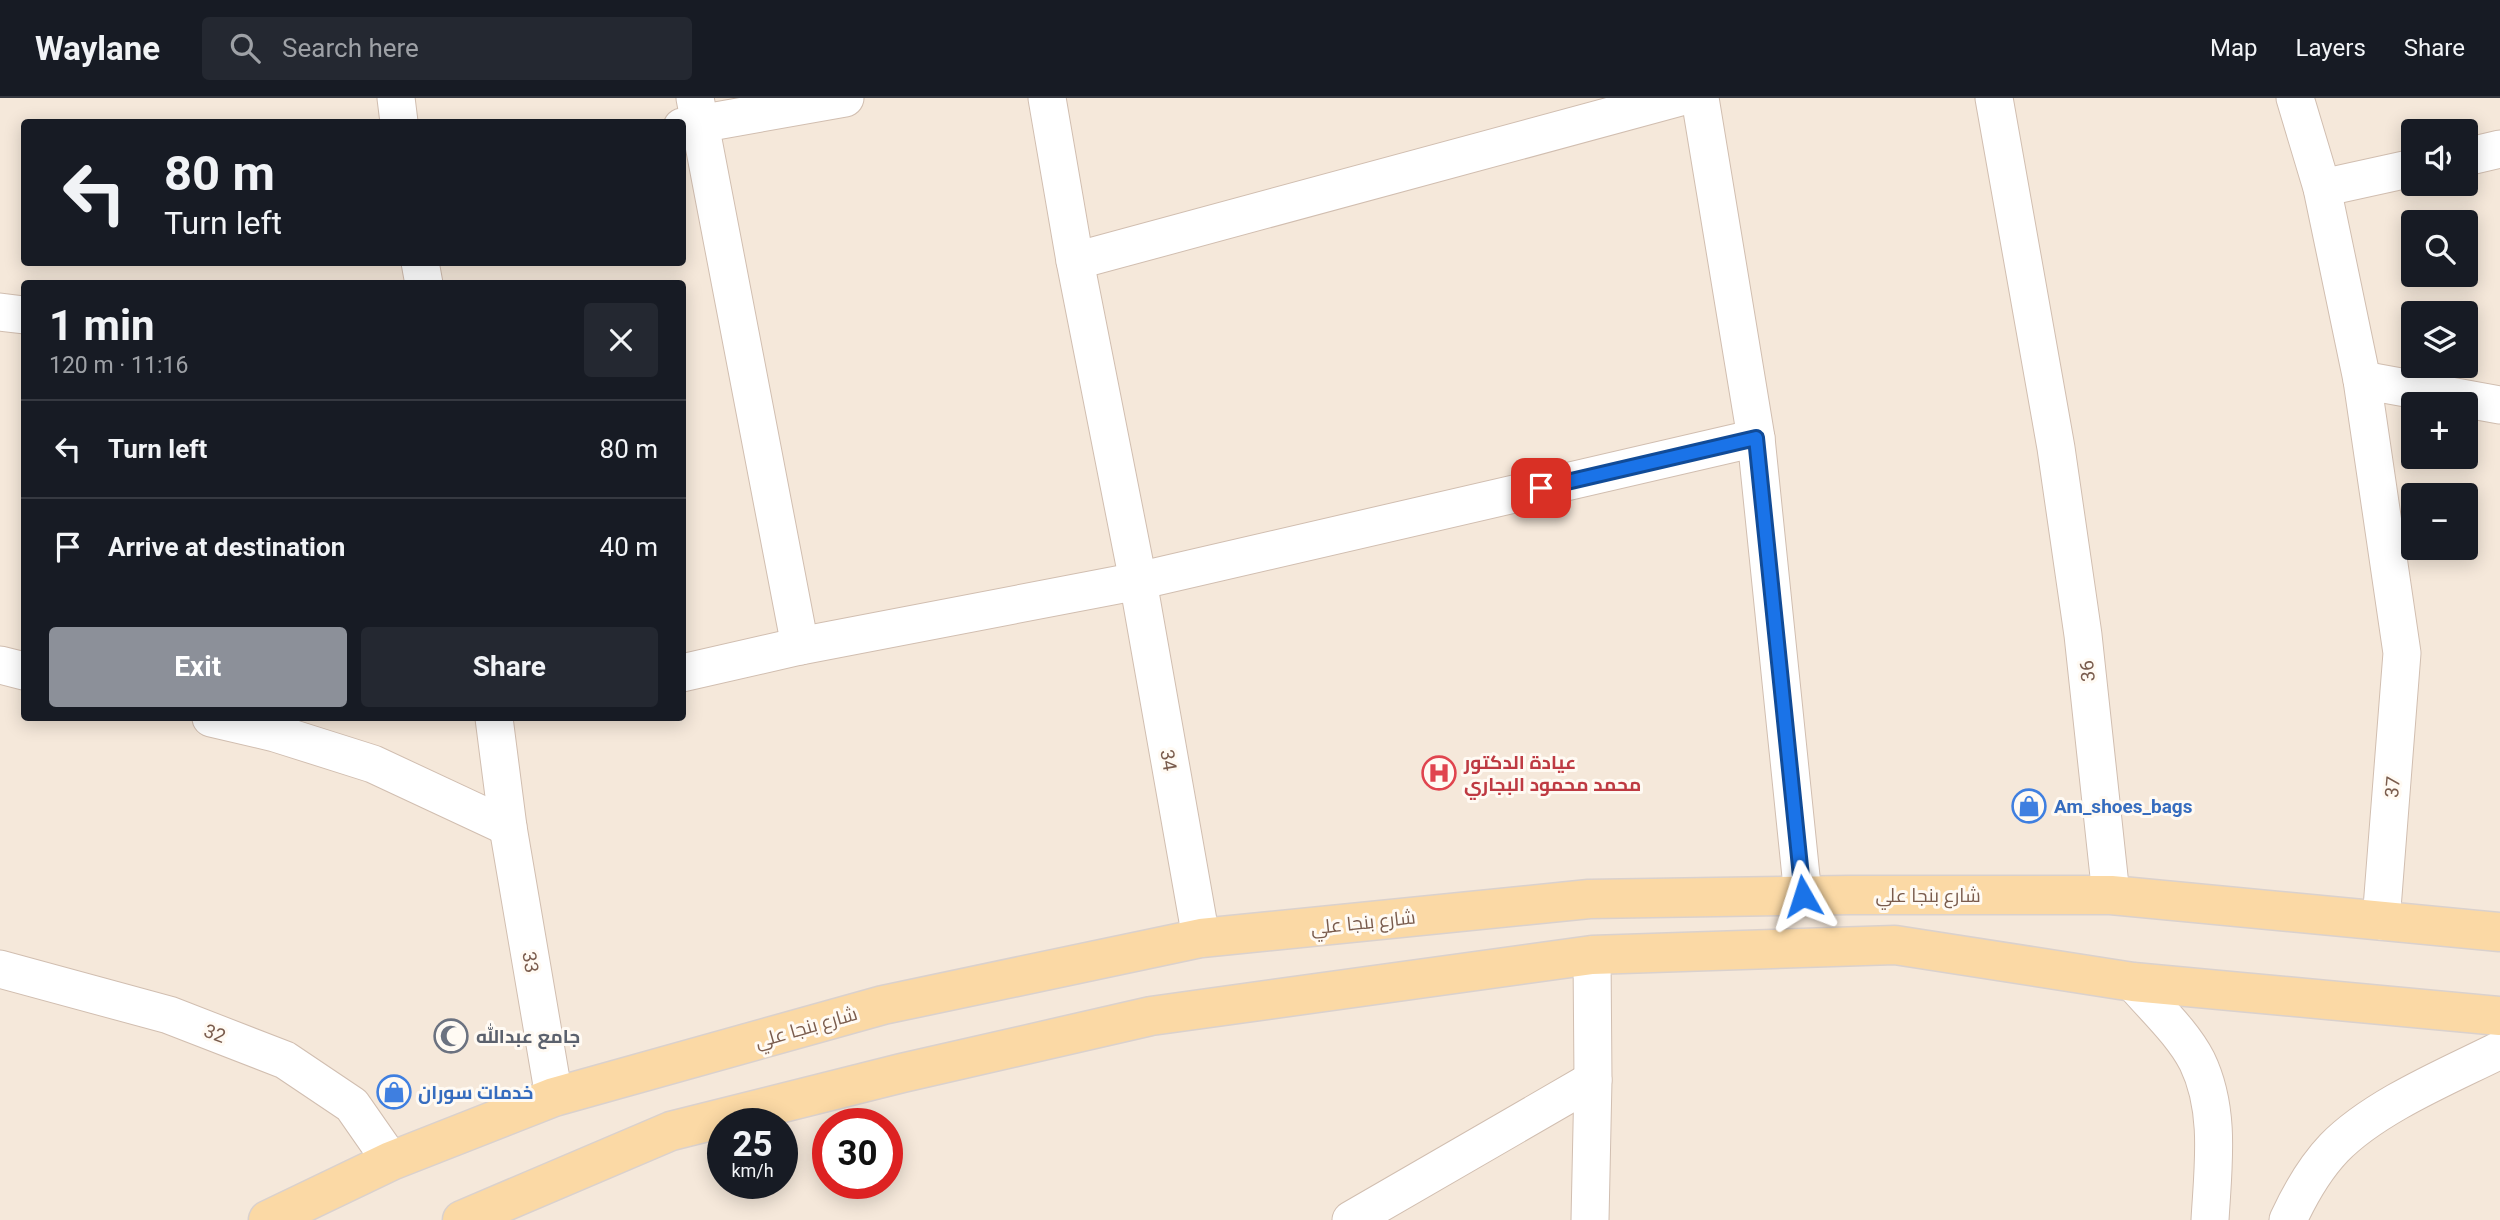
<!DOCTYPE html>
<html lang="en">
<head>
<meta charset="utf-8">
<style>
  body { margin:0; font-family:Roboto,Cairo,sans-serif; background:#242831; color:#f1f3f6; height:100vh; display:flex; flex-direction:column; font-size:26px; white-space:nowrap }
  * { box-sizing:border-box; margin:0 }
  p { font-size:23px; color:#9ea1a6 }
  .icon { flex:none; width:38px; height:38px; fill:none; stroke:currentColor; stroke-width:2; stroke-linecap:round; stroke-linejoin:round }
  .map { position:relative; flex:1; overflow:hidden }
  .panel { position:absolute; left:21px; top:182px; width:665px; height:441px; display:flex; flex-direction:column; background:#171b24; border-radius:7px; box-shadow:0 4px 18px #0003 }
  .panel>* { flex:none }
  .hud { position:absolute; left:21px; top:21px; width:665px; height:147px; border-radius:7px; box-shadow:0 4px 18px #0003; background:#171b24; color:#f1f3f6; overflow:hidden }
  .controls { position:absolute; left:2401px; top:21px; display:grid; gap:14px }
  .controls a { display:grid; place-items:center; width:77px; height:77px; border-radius:7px; background:#171b24; box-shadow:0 4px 18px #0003; font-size:35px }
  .speed { position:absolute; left:707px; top:1010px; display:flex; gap:14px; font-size:35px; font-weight:700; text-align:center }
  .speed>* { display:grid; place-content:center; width:91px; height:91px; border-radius:50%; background:#171b24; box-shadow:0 4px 18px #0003; line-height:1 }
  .speed small { font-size:18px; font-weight:400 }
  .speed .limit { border:10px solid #d22; background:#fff; color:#111 }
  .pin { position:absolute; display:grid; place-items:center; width:60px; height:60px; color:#fff; margin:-30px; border-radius:14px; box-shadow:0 4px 10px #0006 }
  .me { position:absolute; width:77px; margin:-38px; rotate:354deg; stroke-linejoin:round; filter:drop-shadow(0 0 5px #0008) }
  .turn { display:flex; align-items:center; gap:24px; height:147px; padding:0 28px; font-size:32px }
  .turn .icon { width:91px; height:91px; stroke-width:2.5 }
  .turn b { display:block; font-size:49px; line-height:60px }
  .round { display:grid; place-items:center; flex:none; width:74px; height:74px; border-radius:7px; background:#242831 }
  .overview { display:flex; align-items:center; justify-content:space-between; height:119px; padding:0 28px }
  h1 { font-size:42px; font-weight:700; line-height:52px }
  .action { display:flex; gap:14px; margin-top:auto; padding:14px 28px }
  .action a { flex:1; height:80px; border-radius:7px; background:#8c9099; color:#fff; font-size:28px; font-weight:700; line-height:80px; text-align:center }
  .action a+a { background:#242831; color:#f1f3f6 }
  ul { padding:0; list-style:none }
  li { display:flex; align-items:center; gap:21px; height:98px; padding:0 28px; border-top:2px solid #363941 }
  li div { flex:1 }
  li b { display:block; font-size:26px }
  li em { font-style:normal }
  header { display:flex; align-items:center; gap:42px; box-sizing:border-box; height:98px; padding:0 35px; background:#171b24; border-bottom:2px solid #363941 }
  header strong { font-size:33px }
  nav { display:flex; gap:38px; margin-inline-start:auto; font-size:24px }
  .search { width:490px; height:63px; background:#242831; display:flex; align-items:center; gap:18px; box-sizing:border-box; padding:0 24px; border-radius:7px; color:#9ea1a6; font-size:26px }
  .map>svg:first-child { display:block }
</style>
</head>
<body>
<header>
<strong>Waylane</strong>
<div class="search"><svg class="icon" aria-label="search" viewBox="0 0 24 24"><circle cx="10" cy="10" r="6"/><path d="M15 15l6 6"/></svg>Search here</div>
<nav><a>Map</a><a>Layers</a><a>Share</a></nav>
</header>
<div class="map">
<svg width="2500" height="1122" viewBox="0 0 2500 1122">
  <rect width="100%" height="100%" fill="#fdf6ec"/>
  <path fill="#f5e8da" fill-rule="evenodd" d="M0 0H2500V1122H0ZM24 24H682V164H24ZM2413 33H2466V86H2413ZM2413 124H2466V177H2413ZM24 186H682V620H24ZM2413 215H2466V268H2413ZM2413 306H2466V359H2413ZM2413 397H2466V450H2413ZM723 1026H782V1085H723ZM828 1026H887V1085H828Z"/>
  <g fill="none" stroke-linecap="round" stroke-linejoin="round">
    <defs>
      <g id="minor">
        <polyline points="396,0 399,24"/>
        <polyline points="695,0 800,548"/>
        <polyline points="1047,0 1075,163 1138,483 1201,840"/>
        <polyline points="1700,0 1756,340 1803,798"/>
        <polyline points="1994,0 2056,350 2083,537 2111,797"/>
        <polyline points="2295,0 2322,90 2362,282 2402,555 2381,823"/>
        <polyline points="682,29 845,0"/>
        <polyline points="2466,59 2500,51"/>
        <polyline points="2322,90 2413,70"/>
        <polyline points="1075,163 1677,0"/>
        <polyline points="420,164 424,186"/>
        <polyline points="0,214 24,217"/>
        <polyline points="2362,282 2500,307"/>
        <polyline points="0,567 24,573"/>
        <polyline points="682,575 800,548 1138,483 1756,340"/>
        <polyline points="211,620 275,635 373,666 508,729"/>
        <polyline points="494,620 508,729 554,999"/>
        <polyline points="0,871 169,917 285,962 352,1007 391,1063"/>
        <path d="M2133 884C2154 909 2182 934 2197 963 2221 1012 2213 1069 2210 1122"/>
        <polyline points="1351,1122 1593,982"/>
        <polyline points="1590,1122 1593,982 1592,857"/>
        <path d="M2288 1122C2300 1096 2314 1071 2334 1050 2375 1008 2448 978 2500 952"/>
      </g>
      <g id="major">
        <polyline points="268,1122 391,1063 554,999 883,907 1201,840 1589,801 1850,797 2111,797 2500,834"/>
        <polyline points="462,1122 671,1033 902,975 1151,918 1592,857 1895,847 2133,884 2500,918"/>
      </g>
    </defs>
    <use href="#minor" stroke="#d1beb0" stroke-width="39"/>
    <use href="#major" stroke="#dad1cd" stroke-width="41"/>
    <use href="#minor" stroke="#fff" stroke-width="37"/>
    <use href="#major" stroke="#fbd9a5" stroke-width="38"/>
  </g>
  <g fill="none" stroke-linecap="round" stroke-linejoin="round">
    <defs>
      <polyline id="route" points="1541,390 1756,340 1803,798"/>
    </defs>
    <use href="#route" stroke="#114b97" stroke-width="18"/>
    <use href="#route" stroke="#1a73e8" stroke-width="12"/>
  </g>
  <defs>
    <symbol id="hospital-ring" viewBox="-11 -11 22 22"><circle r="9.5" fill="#fffaf3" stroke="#e0444e" stroke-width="1.5"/><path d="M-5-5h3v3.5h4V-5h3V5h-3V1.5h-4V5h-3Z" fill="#e0444e"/></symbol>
    <symbol id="shop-ring" viewBox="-11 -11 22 22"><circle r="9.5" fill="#fffaf3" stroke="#3f7fe0" stroke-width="1.5"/><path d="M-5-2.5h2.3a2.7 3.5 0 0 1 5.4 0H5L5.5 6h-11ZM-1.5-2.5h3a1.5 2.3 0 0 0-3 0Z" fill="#3f7fe0"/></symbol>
    <symbol id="mosque-ring" viewBox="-11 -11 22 22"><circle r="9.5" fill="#fffaf3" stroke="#6b7280" stroke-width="1.5"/><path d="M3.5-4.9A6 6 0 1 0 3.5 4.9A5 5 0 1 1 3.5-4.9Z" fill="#6b7280"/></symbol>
  </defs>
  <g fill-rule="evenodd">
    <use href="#hospital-ring" x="1420" y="656" width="38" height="38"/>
    <use href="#shop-ring" x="2010" y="689" width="38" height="38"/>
    <use href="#mosque-ring" x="432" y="919" width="38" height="38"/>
    <use href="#shop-ring" x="375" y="975" width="38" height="38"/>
  </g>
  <g text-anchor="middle" stroke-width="6" stroke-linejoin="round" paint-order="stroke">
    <g font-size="19" fill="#7a5c4d" stroke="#fffaf3">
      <text transform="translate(2087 573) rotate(-96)" y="7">36</text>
      <text transform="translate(1169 662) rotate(80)" y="7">34</text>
      <text transform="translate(2392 689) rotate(-85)" y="7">37</text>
      <text x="1928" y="804">شارع بنجا علي</text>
      <text transform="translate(1363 824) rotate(-6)" y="7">شارع بنجا علي</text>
      <text transform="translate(531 864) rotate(80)" y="7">33</text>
      <text transform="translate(806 929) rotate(-16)" y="7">شارع بنجا علي</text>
      <text transform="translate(215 935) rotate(21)" y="7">32</text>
    </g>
    <g font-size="19" font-weight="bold" fill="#be3a42" stroke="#fffaf3" text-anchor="start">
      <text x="1464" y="671">عيادة الدكتور<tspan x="1464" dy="22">محمد محمود البجاري</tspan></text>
    </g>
    <g font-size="19" font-weight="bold" fill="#366cbe" stroke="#fffaf3" text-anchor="start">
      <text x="2054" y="715">Am_shoes_bags</text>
      <text x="418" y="1001">خدمات سوران</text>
    </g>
    <g font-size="19" font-weight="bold" fill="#5b616d" stroke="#fffaf3" text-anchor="start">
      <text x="476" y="945">جامع عبدالله</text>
    </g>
  </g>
</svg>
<div class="controls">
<a><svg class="icon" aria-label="sound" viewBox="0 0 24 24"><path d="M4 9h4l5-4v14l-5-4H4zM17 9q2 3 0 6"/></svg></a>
<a><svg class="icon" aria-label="search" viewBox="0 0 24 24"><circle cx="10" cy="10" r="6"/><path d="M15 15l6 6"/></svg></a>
<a><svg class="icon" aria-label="layers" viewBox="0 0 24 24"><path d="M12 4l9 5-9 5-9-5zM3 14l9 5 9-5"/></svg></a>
<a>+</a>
<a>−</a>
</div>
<div class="speed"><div>25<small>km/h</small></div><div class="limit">30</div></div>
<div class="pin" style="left:1541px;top:390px;background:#d93025"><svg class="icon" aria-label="arrive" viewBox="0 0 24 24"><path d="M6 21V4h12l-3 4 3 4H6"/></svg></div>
<svg class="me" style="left:1803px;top:798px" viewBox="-20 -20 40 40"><path d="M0-17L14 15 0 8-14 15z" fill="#1a73e8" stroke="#fff" stroke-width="4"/></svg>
<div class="hud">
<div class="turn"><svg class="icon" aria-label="left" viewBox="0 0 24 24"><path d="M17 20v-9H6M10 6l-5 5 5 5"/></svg><div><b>80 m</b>Turn left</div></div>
</div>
<section class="panel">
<div class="overview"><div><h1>1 min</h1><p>120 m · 11:16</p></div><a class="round"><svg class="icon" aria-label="close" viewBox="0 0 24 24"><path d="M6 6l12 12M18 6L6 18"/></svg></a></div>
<ul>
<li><svg class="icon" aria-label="left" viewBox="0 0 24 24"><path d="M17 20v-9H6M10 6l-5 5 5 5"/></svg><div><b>Turn left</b></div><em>80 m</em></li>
<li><svg class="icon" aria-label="arrive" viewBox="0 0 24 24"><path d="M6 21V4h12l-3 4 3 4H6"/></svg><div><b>Arrive at destination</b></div><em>40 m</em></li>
</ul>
<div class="action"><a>Exit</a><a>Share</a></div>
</section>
</div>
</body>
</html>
